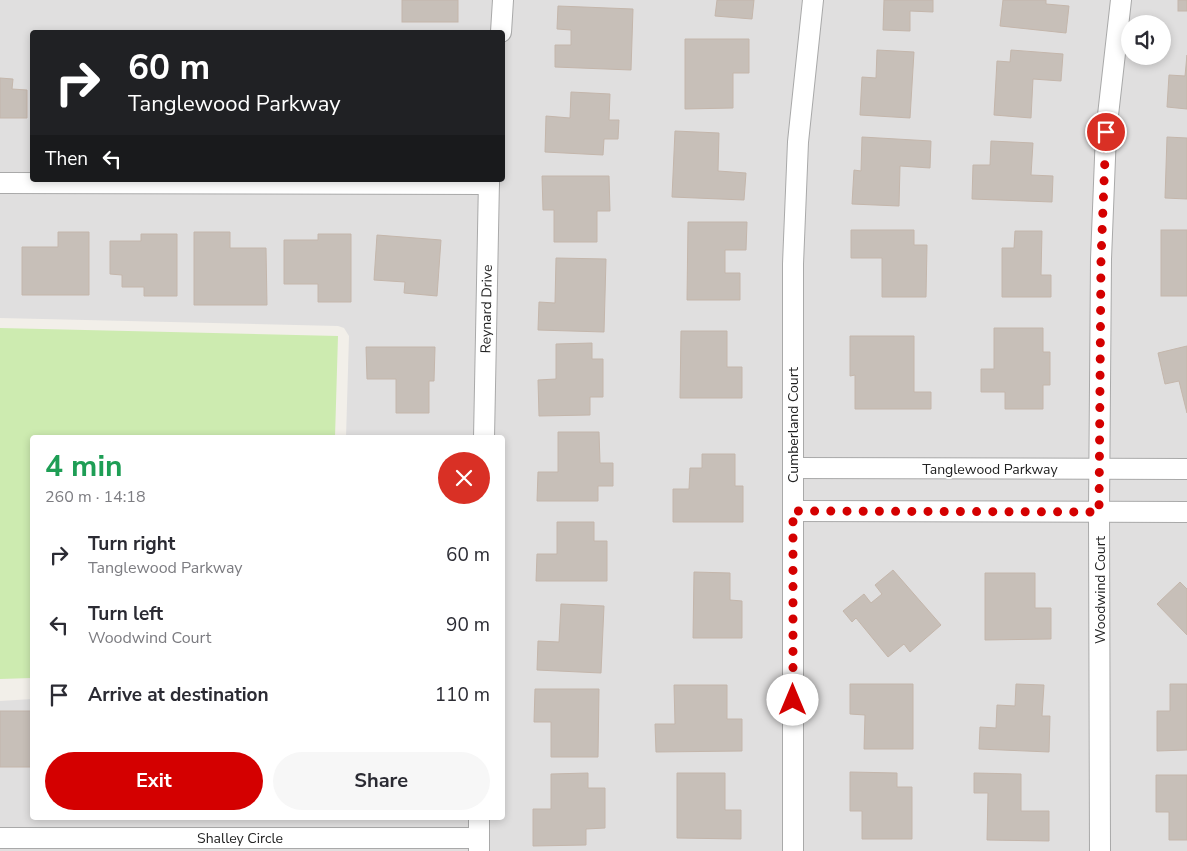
<!DOCTYPE html>
<html lang="en">
<head>
<meta charset="utf-8">
<style>
  body { margin:0; font-family:"Nunito Sans",sans-serif; background:#f7f7f7; color:#2b2b33; height:100vh; display:flex; flex-direction:column; font-size:19px; white-space:nowrap }
  * { box-sizing:border-box; margin:0 }
  p { font-size:16px; color:#7c7c81 }
  .icon { flex:none; width:28px; height:28px; fill:none; stroke:currentColor; stroke-width:2; stroke-linecap:round; stroke-linejoin:round }
  .map { position:relative; flex:1; overflow:hidden }
  .side { position:absolute; left:30px; top:435px; width:475px; height:385px; display:flex; flex-direction:column; background:#fff; border-radius:5px; box-shadow:0 2px 8px #0003 }
  .side>* { flex:none }
  .hud { position:absolute; left:30px; top:30px; width:475px; height:152px; border-radius:5px; box-shadow:0 2px 8px #0003; background:#202124; color:#fff; overflow:hidden }
  .fabs { position:absolute; left:1121px; top:15px; display:grid; gap:10px }
  .fabs a { display:grid; place-items:center; width:50px; height:50px; border-radius:50%; background:#fff; box-shadow:0 2px 8px #0003; font-size:25px }
  .pin { position:absolute; display:grid; place-items:center; width:42px; height:42px; color:#fff; margin:-21px; border:2px solid #fff; border-radius:50%; box-shadow:0 1px 5px #0007 }
  .me { position:absolute; width:55px; margin:-28px; rotate:0deg; stroke-linejoin:round; filter:drop-shadow(0 0 4px #0008) }
  .turn { display:flex; align-items:center; gap:18px; height:105px; padding:0 15px; font-size:22px }
  .turn .icon { width:65px; height:65px; stroke-width:2.5 }
  .turn b { display:block; font-size:35px; line-height:42px }
  .then { display:flex; align-items:center; height:48px; padding:0 15px; background:#0003; gap:10px; font-size:19px }
  .round { display:grid; place-items:center; flex:none; width:52px; height:52px; border-radius:26px; background:#f7f7f7 }
  .headline { display:flex; align-items:center; justify-content:space-between; height:85px; padding:0 15px }
  h1 { font-size:30px; font-weight:700; line-height:38px; color:#1e9e55 }
  .primary-button { display:flex; gap:10px; margin-top:auto; padding:10px 15px }
  .primary-button a { flex:1; height:58px; border-radius:30px; background:#d40000; color:#fff; font-size:20px; font-weight:700; line-height:58px; text-align:center }
  .primary-button a+a { background:#f7f7f7; color:#2b2b33 }
  ul { padding:0; list-style:none }
  li { display:flex; align-items:center; gap:15px; height:70px; padding:0 15px }
  li div { flex:1 }
  li b { display:block; font-size:19px }
  li em { font-style:normal }
  .map>svg:first-child { display:block }
</style>
</head>
<body>
<div class="map">
<svg width="1187" height="851" viewBox="0 0 1187 851">
  <rect width="100%" height="100%" fill="#f2efe9"/>
  <path fill="#e0dfdf" fill-rule="evenodd" d="M0 0H1187V851H0V701L32 699V818H502V438L346 437 349 336 344 328 338 326 0 318ZM1130 24H1162V56H1130ZM32 32H502V180H32Z"/>
  <polygon fill="#cdebb0" points="0,328 338,336 335,437 32,438 32,678 0,679"/>
  <g fill="#c7bfb8" stroke="#c4b6ab">
    <rect x="402" y="0" width="56" height="22"/>
    <polygon points="717,0 754,0 752,19 715,16"/>
    <polygon points="884,0 933,0 933,12 910,11 910,31 883,30"/>
    <polygon points="1003,0 1046,0 1046,4 1069,6 1066,33 1000,26"/>
    <rect x="1178" y="0" width="9" height="11"/>
    <polygon points="558,6 633,9 631,70 555,67 555,45 571,45 571,30 557,29"/>
    <polygon points="685,39 749,39 749,73 733,73 733,108 685,109"/>
    <polygon points="877,50 914,52 910,118 860,115 862,77 876,78"/>
    <polygon points="1011,50 1063,54 1061,81 1033,79 1031,118 994,115 997,61 1010,62"/>
    <polygon points="1187,55 1187,109 1167,107 1169,75 1185,76"/>
    <polygon points="0,78 13,79 12,89 27,90 27,118 0,118"/>
    <polygon points="571,92 610,94 609,120 619,120 618,139 604,139 603,155 545,152 546,116 570,118"/>
    <polygon points="675,131 719,133 718,171 746,173 744,200 672,197"/>
    <polygon points="862,137 931,141 930,168 900,166 899,206 852,204 854,170 861,171"/>
    <polygon points="1167,137 1187,138 1187,199 1165,198"/>
    <polygon points="991,141 1033,143 1031,175 1053,176 1052,202 972,199 973,165 990,165"/>
    <polygon points="542,176 609,176 610,211 597,211 597,242 554,242 554,210 543,210"/>
    <polygon points="688,222 747,222 746,250 725,250 725,273 740,273 740,300 687,300"/>
    <polygon points="851,230 914,230 914,245 927,245 926,297 882,297 882,258 851,258"/>
    <rect x="1161" y="230" width="26" height="66"/>
    <polygon points="1015,231 1042,231 1041,275 1051,275 1051,297 1002,297 1002,248 1014,248"/>
    <polygon points="58,232 89,232 89,295 22,295 22,247 58,247"/>
    <polygon points="194,232 230,232 230,248 266,248 267,305 194,305"/>
    <polygon points="141,234 177,234 177,296 144,296 144,287 122,287 122,275 110,274 110,241 141,241"/>
    <polygon points="318,234 351,234 351,302 318,302 318,284 284,284 284,240 318,240"/>
    <polygon points="377,235 441,240 437,296 404,293 405,282 374,280"/>
    <polygon points="556,258 606,259 604,332 538,330 539,302 555,303"/>
    <polygon points="994,328 1043,328 1043,352 1050,352 1050,385 1043,385 1043,409 1005,409 1005,392 981,392 981,369 994,369"/>
    <polygon points="681,331 727,331 727,367 742,367 742,398 680,398"/>
    <polygon points="850,336 914,336 914,392 931,392 931,409 855,409 855,375 850,376"/>
    <polygon points="592,343 592,359 603,359 603,397 590,397 590,415 539,416 538,380 556,379 556,344"/>
    <polygon points="1187,346 1187,413 1179,381 1165,384 1158,353"/>
    <polygon points="366,347 435,347 434,381 429,381 429,413 396,413 396,379 367,379"/>
    <polygon points="558,432 599,432 600,463 613,463 613,486 598,486 598,501 537,501 538,472 558,472"/>
    <polygon points="702,454 735,454 735,486 743,486 743,522 673,522 673,489 689,489 690,468 702,468"/>
    <polygon points="557,522 594,522 594,541 607,541 607,581 536,581 537,554 557,554"/>
    <polygon points="893,570 941,625 910,652 904,644 888,657 856,618 852,622 843,611 864,594 871,603 882,594 875,585"/>
    <polygon points="694,572 730,573 730,600 742,601 742,638 693,638"/>
    <polygon points="985,573 1035,573 1035,608 1051,608 1051,639 985,640"/>
    <polygon points="1180,582 1187,589 1187,635 1157,604"/>
    <polygon points="561,604 604,606 601,673 537,670 538,641 559,642"/>
    <polygon points="850,684 913,684 913,749 864,749 865,715 850,714"/>
    <polygon points="1016,684 1044,685 1042,716 1050,716 1049,752 979,749 980,727 996,728 997,705 1015,706"/>
    <polygon points="1170,684 1187,684 1187,750 1157,751 1157,711 1170,711"/>
    <polygon points="674,685 727,685 727,719 742,719 742,751 656,752 655,724 675,724"/>
    <polygon points="535,689 599,689 598,757 551,757 551,722 534,722"/>
    <polygon points="0,711 32,711 32,787 32,767 0,767"/>
    <polygon points="850,772 897,773 897,787 912,787 912,839 862,839 862,811 850,811"/>
    <polygon points="588,773 588,788 605,788 605,828 586,829 586,845 533,846 533,809 551,809 551,774"/>
    <polygon points="677,773 725,773 725,810 741,810 741,839 677,838"/>
    <polygon points="974,773 1021,774 1021,811 1049,811 1049,841 987,840 988,793 974,793"/>
    <polygon points="1156,775 1187,775 1187,840 1169,840 1169,812 1156,812"/>
  </g>
  <g fill="none" stroke-linecap="round" stroke-linejoin="round">
    <defs>
      <g id="minor">
        <polyline points="501,32 503,0"/>
        <polyline points="0,183 489,184"/>
        <polyline points="484,438 489,180"/>
        <polyline points="793,468 1187,469"/>
        <polyline points="793,511 1187,512"/>
        <polyline points="479,818 479,850"/>
        <polyline points="0,838 479,838"/>
        <polyline points="793,851 793,264 798,142 813,0"/>
        <polyline points="1100,851 1099,512 1101,259 1106,133 1121,0"/>
      </g>
    </defs>
    <use href="#minor" stroke="#a9a9a9" stroke-width="22"/>
    <use href="#minor" stroke="#fff" stroke-width="20"/>
  </g>
  <g fill="none" stroke-linecap="round" stroke-linejoin="round">
    <polyline stroke="#d40000" stroke-width="9" stroke-dasharray="0 16.2" points="793,700 793,511 1099,512 1101,259 1106,132"/>
  </g>
  <g text-anchor="middle" stroke-width="4" stroke-linejoin="round" paint-order="stroke">
    <g font-size="14" fill="#222" stroke="#fff">
      <text transform="translate(486 309) rotate(-89)" y="5">Reynard Drive</text>
      <text transform="translate(793 425) rotate(-90)" y="5">Cumberland Court</text>
      <text x="990" y="474">Tanglewood Parkway</text>
      <text transform="translate(1100 590) rotate(-90)" y="5">Woodwind Court</text>
      <text x="240" y="843">Shalley Circle</text>
    </g>
  </g>
</svg>
<div class="fabs">
<a><svg class="icon" aria-label="sound" viewBox="0 0 24 24"><path d="M4 9h4l5-4v14l-5-4H4zM17 9q2 3 0 6"/></svg></a>
</div>
<div class="pin" style="left:1106px;top:132px;background:#d93025"><svg class="icon" aria-label="arrive" viewBox="0 0 24 24"><path d="M6 21V4h12l-3 4 3 4H6"/></svg></div>
<svg class="me" style="left:793px;top:700px" viewBox="-20 -20 40 40"><circle r="19" fill="#fff"/><path d="M0-13L10 11 0 6-10 11z" fill="#d40000"/></svg>
<div class="hud">
<div class="turn"><svg class="icon" aria-label="right" viewBox="0 0 24 24"><path d="M7 20v-9h11M14 6l5 5-5 5"/></svg><div><b>60 m</b>Tanglewood Parkway</div></div>
<div class="then">Then<svg class="icon" aria-label="left" viewBox="0 0 24 24"><path d="M17 20v-9H6M10 6l-5 5 5 5"/></svg></div>
</div>
<section class="side">
<div class="headline"><div><h1>4 min</h1><p>260 m · 14:18</p></div><a class="round" style="background:#d93025;color:#fff"><svg class="icon" aria-label="close" viewBox="0 0 24 24"><path d="M6 6l12 12M18 6L6 18"/></svg></a></div>
<ul>
<li><svg class="icon" aria-label="right" viewBox="0 0 24 24"><path d="M7 20v-9h11M14 6l5 5-5 5"/></svg><div><b>Turn right</b><p>Tanglewood Parkway</p></div><em>60 m</em></li>
<li><svg class="icon" aria-label="left" viewBox="0 0 24 24"><path d="M17 20v-9H6M10 6l-5 5 5 5"/></svg><div><b>Turn left</b><p>Woodwind Court</p></div><em>90 m</em></li>
<li><svg class="icon" aria-label="arrive" viewBox="0 0 24 24"><path d="M6 21V4h12l-3 4 3 4H6"/></svg><div><b>Arrive at destination</b></div><em>110 m</em></li>
</ul>
<div class="primary-button"><a>Exit</a><a>Share</a></div>
</section>
</div>
</body>
</html>
